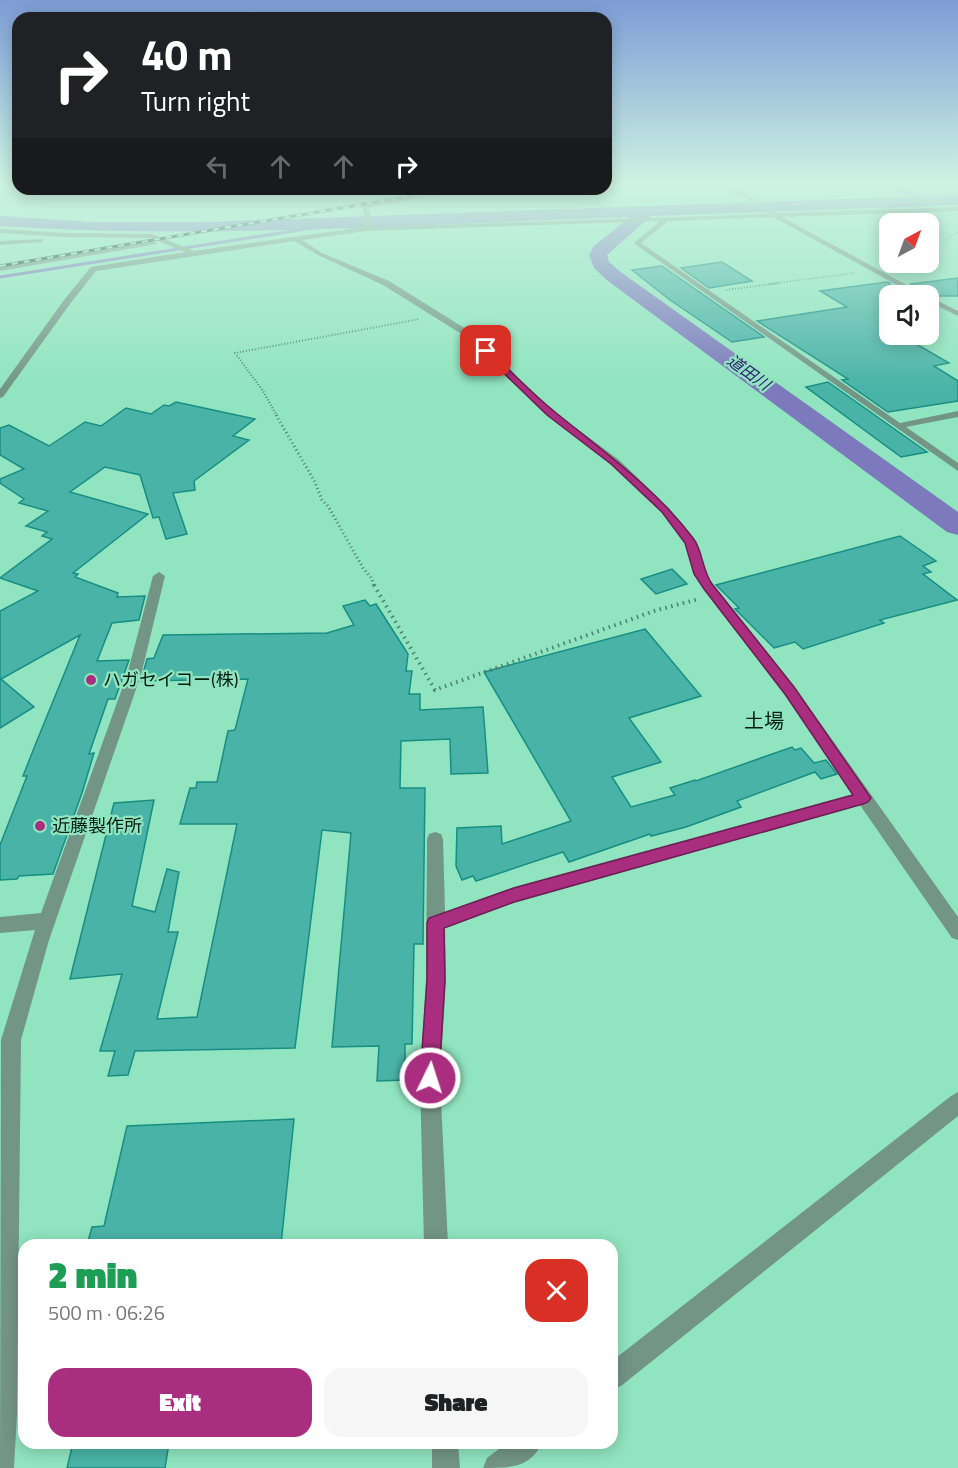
<!DOCTYPE html>
<html lang="en">
<head>
<meta charset="utf-8">
<style>
  body { margin:0; font-family:"Titillium Web","Noto Sans JP",sans-serif; background:#f6f6f6; color:#202124; height:100vh; display:flex; flex-direction:column; font-size:22px; white-space:nowrap }
  * { box-sizing:border-box; margin:0 }
  p { font-size:20px; color:#757577 }
  .icon { flex:none; width:33px; height:33px; fill:none; stroke:currentColor; stroke-width:2; stroke-linecap:round; stroke-linejoin:round }
  .map { position:relative; flex:1; overflow:hidden }
  .side { position:absolute; left:18px; top:1239px; width:600px; height:210px; display:flex; flex-direction:column; background:#fff; border-radius:18px; box-shadow:0 3px 15px #0003 }
  .side>* { flex:none }
  .banner { position:absolute; left:12px; top:12px; width:600px; height:183px; border-radius:18px; box-shadow:0 3px 15px #0003; background:#202124; color:#fff; overflow:hidden }
  .needle { width:39px; rotate:41deg }
  .controls { position:absolute; left:879px; top:213px; display:grid; gap:12px }
  .controls a { display:grid; place-items:center; width:60px; height:60px; border-radius:12px; background:#fff; box-shadow:0 3px 15px #0003; font-size:30px }
  .pin { position:absolute; display:grid; place-items:center; width:51px; height:51px; color:#fff; margin:-26px; border-radius:12px; box-shadow:0 3px 9px #0006 }
  .me { position:absolute; width:66px; margin:-33px; rotate:4deg; stroke-linejoin:round; filter:drop-shadow(0 0 4px #0008) }
  .turn { display:flex; align-items:center; gap:21px; height:126px; padding:0 30px; font-size:27px }
  .turn .icon { width:78px; height:78px; stroke-width:2.5 }
  .turn b { display:block; font-size:42px; line-height:51px }
  .lanes { display:flex; align-items:center; height:57px; padding:0 30px; background:#0003; justify-content:center; gap:30px; direction:ltr }
  .lanes .off { opacity:.35 }
  .round { display:grid; place-items:center; flex:none; width:63px; height:63px; border-radius:18px; background:#f6f6f6 }
  .headline { display:flex; align-items:center; justify-content:space-between; height:102px; padding:0 30px }
  h1 { font-size:36px; font-weight:800; line-height:45px; color:#1e9e55 }
  .action { display:flex; gap:12px; margin-top:auto; padding:12px 30px }
  .action a { flex:1; height:69px; border-radius:18px; background:#aa2e80; color:#fff; font-size:24px; font-weight:800; line-height:69px; text-align:center }
  .action a+a { background:#f6f6f6; color:#202124 }
  .map>svg:first-child { display:block }
</style>
</head>
<body>
<div class="map">
<svg width="958" height="1468" viewBox="0 0 958 1468">
  <rect width="100%" height="100%" fill="#90e4bf"/>
  <g fill="none" stroke-linecap="round" stroke-linejoin="round">
    <g stroke="#7c79bc" stroke-width="3">
      <polyline points="879,182 929,200"/>
      <polyline points="0,277 344,223"/>
    </g>
    <path fill="#7c79bc" fill-rule="evenodd" d="M958 195V205L651 216 607 255 609 262 622 273 958 512V535L947 532 608 281 594 268 589 255 594 246 630 217C420 224 210 240 0 226V216L93 222H203Z"/>
  </g>
  <g fill="#4ab3a7" stroke="#178e83" stroke-width="1.5">
    <polygon points="722,262 752,281 709,288 681,268"/>
    <polygon points="662,266 764,337 732,342 670,300 632,270"/>
    <polygon points="958,278 958,296 932,296 911,284"/>
    <polygon points="887,282 890,283 890,340 906,338 949,363 934,366 958,381 958,401 888,412 842,380 848,379 757,321 847,307 820,291"/>
    <polygon points="828,382 927,452 901,457 806,387"/>
    <polygon points="176,402 255,419 233,436 249,440 194,481 195,490 173,493 187,534 166,539 159,517 153,518 140,475 105,467 70,492 148,514 73,573 78,574 75,577 118,593 117,597 145,596 139,620 112,623 97,661 129,660 115,699 108,699 89,754 94,753 82,793 53,874 19,876 17,879 0,880 0,845 27,776 23,776 34,748 80,635 1,679 34,707 0,728 0,611 38,591 0,578 52,539 42,536 47,532 26,526 48,511 19,503 24,499 0,483 0,479 24,469 0,455 0,428 9,425 49,446 85,422 101,426 126,408 151,414 164,405 169,406"/>
    <polygon points="900,536 936,561 923,566 931,572 923,574 957,600 880,620 884,623 803,649 795,642 774,648 735,609 739,608 716,585"/>
    <polygon points="672,569 687,584 656,594 641,579"/>
    <polygon points="365,600 370,606 376,604 408,654 406,671 412,671 409,694 420,694 420,710 483,707 488,773 451,774 450,739 401,741 400,788 425,788 423,944 414,944 412,1044 405,1044 405,1080 377,1081 379,1046 332,1047 351,833 322,830 295,1048 135,1051 128,1075 108,1076 115,1051 100,1051 122,974 70,979 114,803 154,800 132,906 155,912 167,869 179,872 168,932 178,932 157,1019 197,1017 237,824 180,824 190,788 196,788 197,782 217,782 228,731 235,730 248,679 141,681 147,659 154,658 163,635 327,633 354,625 343,606"/>
    <polygon points="645,629 701,696 629,718 661,762 612,777 631,807 675,795 670,788 695,780 696,781 792,747 795,750 801,748 814,763 826,760 837,774 821,779 815,772 737,801 741,807 686,827 651,836 650,834 569,862 563,852 476,881 473,876 462,880 456,866 457,828 501,826 502,844 571,821 484,672"/>
    <polygon points="294,1119 281,1245 87,1245 92,1227 104,1226 127,1126"/>
    <polygon points="73,1443 169,1443 165,1468 67,1468"/>
  </g>
  <g fill="none" stroke-linecap="round" stroke-linejoin="round">
    <g stroke="#4a826a" stroke-width="1.5" stroke-dasharray="1 2" stroke-linecap="butt">
      <polyline points="928,249 958,232"/>
      <polyline points="895,267 904,262"/>
      <polyline points="769,284 855,273"/>
    </g>
    <g stroke="#4a826a" stroke-width="2" stroke-dasharray="1 2" stroke-linecap="butt">
      <polyline points="726,290 780,283"/>
      <polyline points="277,416 263,391 235,353 420,319"/>
    </g>
    <polyline stroke="#4a826a" stroke-width="3" stroke-dasharray="1 3" stroke-linecap="butt" points="276,415 315,482 322,500 328,506 363,568 372,579 374,587"/>
    <polyline stroke="#4a826a" stroke-width="4" stroke-dasharray="1.5 4.5" stroke-linecap="butt" points="374,585 435,690 657,610 699,599"/>
    <g fill="#739585" fill-rule="evenodd">
      <path d="M710 182C733 182 757 201 776 213L958 207V211L782 217 927 296H917L773 217 668 221 641 243 900 423 958 411V417L906 427 958 463V471L635 244V242L660 221 366 231 302 240 322 253 389 281 466 329 553 411 619 460 669 508 697 542 706 574 712 583 794 686 958 917V940L952 938 860 805 514 903 445 928 446 979 440 1079 448 1245H424L420 1079 426 979 427 839 429 834 435 832 441 834 443 839 445 912 514 887 853 794 784 694 704 589 694 574 685 543 661 512 611 464 547 415 460 333 383 285 318 255 294 241 96 271 70 304 3 397 0 398V389L64 300 91 267 185 252 151 238 66 237 0 233V229L66 233 152 234 194 251 364 227V212L361 206 459 189H472L367 208 370 212 372 227 768 214 747 199Z"/>
      <polygon points="44,239 42,242 0,245 0,241"/>
      <polygon points="155,241 157,244 0,271 0,267"/>
      <polygon points="928,296 958,311 958,316 928,301"/>
      <polygon points="159,572 165,576 141,675 49,940 21,1040 17,1413 14,1468 0,1468 1,1040 35,930 0,933 0,917 41,913 127,675 153,576"/>
      <polygon points="958,1092 958,1116 621,1386 612,1390 612,1361 951,1096"/>
      <polygon points="432,1443 458,1443 460,1468 432,1468"/>
      <path d="M507 1443H542C530 1468 510 1468 483 1468L487 1458Z"/>
    </g>
    <defs>
      <polyline id="rail" points="0,266 453,189"/>
    </defs>
    <use href="#rail" stroke="#133527" stroke-width="3"/>
    <use href="#rail" stroke="#90e4bf" stroke-width="2" stroke-dasharray="6" stroke-linecap="butt"/>
  </g>
  <linearGradient id="sky" x2="0" y2="1"><stop stop-color="#7d9cd6"/><stop offset="0.47" stop-color="#cdf3e2"/><stop offset="1" stop-color="#cdf3e2" stop-opacity="0"/></linearGradient>
  <rect width="958" height="388" fill="url(#sky)"/>
  <path fill="#aa2e80" stroke="#6e1e53" stroke-width="1.5" d="M483 349H488C510 370 531 393 555 412 604 452 654 487 693 538 703 551 702 570 712 584L794 687 871 798 868 802 863 804 514 902 444 928 445 980 439 1078 436 1085 430 1088 423 1085 420 1078 427 980V923L429 918 514 888 853 795 785 694 704 589 694 574 685 543 662 512 611 464 547 415 483 353Z"/>
  <g fill="#aa2e80" stroke="#90e4bf" stroke-width="2">
    <circle cx="91" cy="680" r="6"/>
    <circle cx="40" cy="826" r="6"/>
  </g>
  <g text-anchor="middle" stroke-width="4.5" stroke-linejoin="round" paint-order="stroke">
    <g font-size="16" font-style="italic" fill="#302171" stroke="#90e4bf">
      <text transform="translate(749 372) rotate(36)" y="6">道田川</text>
    </g>
    <g font-size="18" fill="#021d12" stroke="#90e4bf" text-anchor="start">
      <text x="103" y="686">ハガセイコー(株)</text>
      <text x="52" y="832">近藤製作所</text>
    </g>
    <g font-size="20" fill="#021d12" stroke="#90e4bf">
      <text x="764" y="728">土場</text>
    </g>
  </g>
</svg>
<div class="controls">
<a><svg class="needle" viewBox="-14 -14 28 28"><path d="M0-13l5 13h-10z" fill="#e53935"/><path d="M0 13l5-13h-10z" fill="#757577"/></svg></a>
<a><svg class="icon" aria-label="sound" viewBox="0 0 24 24"><path d="M4 9h4l5-4v14l-5-4H4zM17 9q2 3 0 6"/></svg></a>
</div>
<div class="pin" style="left:486px;top:351px;background:#d93025"><svg class="icon" aria-label="arrive" viewBox="0 0 24 24"><path d="M6 21V4h12l-3 4 3 4H6"/></svg></div>
<svg class="me" style="left:430px;top:1078px" viewBox="-20 -20 40 40"><circle r="17" fill="#aa2e80" stroke="#fff" stroke-width="3"/><path d="M0-11L8 9 0 5-8 9z" fill="#fff"/></svg>
<div class="banner">
<div class="turn"><svg class="icon" aria-label="right" viewBox="0 0 24 24"><path d="M7 20v-9h11M14 6l5 5-5 5"/></svg><div><b>40 m</b>Turn right</div></div>
<div class="lanes"><svg class="icon off" aria-label="left" viewBox="0 0 24 24"><path d="M17 20v-9H6M10 6l-5 5 5 5"/></svg><svg class="icon off" aria-label="ahead" viewBox="0 0 24 24"><path d="M12 20V5M6 11l6-6 6 6"/></svg><svg class="icon off" aria-label="ahead" viewBox="0 0 24 24"><path d="M12 20V5M6 11l6-6 6 6"/></svg><svg class="icon" aria-label="right" viewBox="0 0 24 24"><path d="M7 20v-9h11M14 6l5 5-5 5"/></svg></div>
</div>
<section class="side">
<div class="headline"><div><h1>2 min</h1><p>500 m · 06:26</p></div><a class="round" style="background:#d93025;color:#fff"><svg class="icon" aria-label="close" viewBox="0 0 24 24"><path d="M6 6l12 12M18 6L6 18"/></svg></a></div>
<div class="action"><a>Exit</a><a>Share</a></div>
</section>
</div>
</body>
</html>
